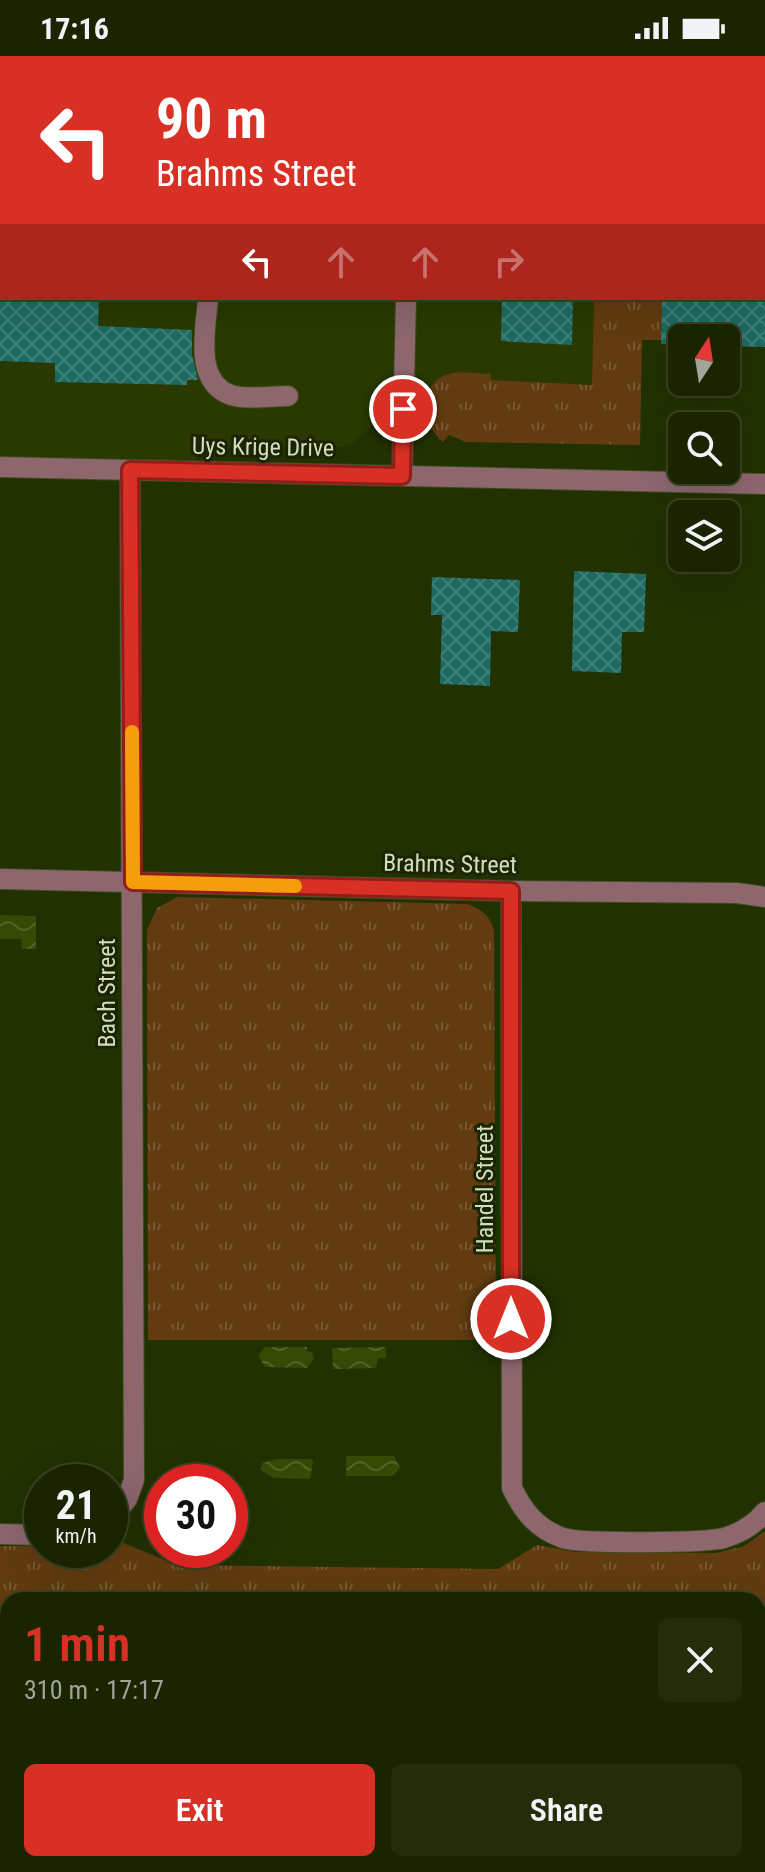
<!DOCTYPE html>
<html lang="en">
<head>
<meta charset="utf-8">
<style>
  body { margin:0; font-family:"Roboto Condensed",sans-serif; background:#232d0a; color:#f1f3f6; height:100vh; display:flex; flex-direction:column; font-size:30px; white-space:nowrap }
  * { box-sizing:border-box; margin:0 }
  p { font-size:26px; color:#9fa599 }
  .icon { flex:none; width:44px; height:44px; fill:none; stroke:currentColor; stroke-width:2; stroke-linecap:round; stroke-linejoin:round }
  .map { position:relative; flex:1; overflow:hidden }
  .panel { position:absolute; left:0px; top:1536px; width:766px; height:280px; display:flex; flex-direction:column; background:#1a2500; border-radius:24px 24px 0 0; box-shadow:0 8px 32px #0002,0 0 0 2px #384222 }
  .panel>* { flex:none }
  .guide { position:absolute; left:0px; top:0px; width:766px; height:244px; box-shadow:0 8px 32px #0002,0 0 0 2px #384222; background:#d93025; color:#fff; overflow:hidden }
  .needle { width:52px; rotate:12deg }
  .buttons { position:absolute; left:668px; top:268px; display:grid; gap:16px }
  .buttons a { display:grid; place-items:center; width:72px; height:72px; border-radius:12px; background:#1a2500; box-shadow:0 8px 32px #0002,0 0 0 2px #384222; font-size:40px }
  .speed { position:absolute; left:24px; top:1408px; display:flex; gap:16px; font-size:40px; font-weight:700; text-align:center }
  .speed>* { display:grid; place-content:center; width:104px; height:104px; border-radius:50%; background:#1a2500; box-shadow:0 8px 32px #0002,0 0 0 2px #384222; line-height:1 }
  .speed small { font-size:20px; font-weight:400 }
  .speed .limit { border:12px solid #d22; background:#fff; color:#111 }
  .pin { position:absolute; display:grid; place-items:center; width:68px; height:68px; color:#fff; margin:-34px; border:4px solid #fff; border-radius:50%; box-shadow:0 2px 8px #0007 }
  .me { position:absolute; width:88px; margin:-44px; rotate:0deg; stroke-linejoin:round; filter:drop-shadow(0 0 6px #0008) }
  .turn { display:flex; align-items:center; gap:28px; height:168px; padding:0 24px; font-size:36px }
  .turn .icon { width:104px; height:104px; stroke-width:2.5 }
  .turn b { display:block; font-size:56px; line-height:68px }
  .lanes { display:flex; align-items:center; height:76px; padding:0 24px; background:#0003; justify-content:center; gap:40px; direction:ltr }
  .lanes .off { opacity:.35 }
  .round { display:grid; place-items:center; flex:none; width:84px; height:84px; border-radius:12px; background:#232d0a }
  .summary { display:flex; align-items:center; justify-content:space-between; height:136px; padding:0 24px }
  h1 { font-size:48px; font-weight:600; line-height:60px; color:#d93025 }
  .cta { display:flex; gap:16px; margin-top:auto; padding:16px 24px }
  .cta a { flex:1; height:92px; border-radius:12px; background:#d93025; color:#fff; font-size:32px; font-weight:600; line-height:92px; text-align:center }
  .cta a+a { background:#232d0a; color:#f1f3f6 }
  .status { display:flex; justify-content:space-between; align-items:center; height:56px; padding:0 40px; background:#1a2500; direction:ltr }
  .status svg { height:22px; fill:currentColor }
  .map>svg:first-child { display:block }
</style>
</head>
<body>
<div class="status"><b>17:16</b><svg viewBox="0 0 49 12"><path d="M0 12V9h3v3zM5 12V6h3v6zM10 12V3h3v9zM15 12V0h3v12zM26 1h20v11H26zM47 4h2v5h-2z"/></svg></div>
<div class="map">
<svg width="765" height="1816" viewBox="0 0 765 1816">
  <defs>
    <pattern id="grass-tufts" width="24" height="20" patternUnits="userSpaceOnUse" patternTransform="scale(2)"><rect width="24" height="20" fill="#623c10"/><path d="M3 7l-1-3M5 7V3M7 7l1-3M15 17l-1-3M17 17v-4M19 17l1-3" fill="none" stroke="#775831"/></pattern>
    <pattern id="water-waves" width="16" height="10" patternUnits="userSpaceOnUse" patternTransform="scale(2)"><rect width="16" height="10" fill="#364a05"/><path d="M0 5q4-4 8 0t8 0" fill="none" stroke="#526428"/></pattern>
    <pattern id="building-cross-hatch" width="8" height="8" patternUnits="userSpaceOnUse" patternTransform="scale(2)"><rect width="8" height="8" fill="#1e6a63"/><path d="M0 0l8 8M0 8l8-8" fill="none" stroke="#3e7f77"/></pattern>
  </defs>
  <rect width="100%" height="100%" fill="#223100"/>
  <polygon fill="#293900" points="0,156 2,242 594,242 592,329 491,324 491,319 454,317 443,321 429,337 425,359 377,358 371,371 352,388 331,393 197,390 195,416 0,411"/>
  <g fill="url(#grass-tufts)">
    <path d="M594 242H662L661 284H642L640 389 466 386 449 379 443 386C420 367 417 324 453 317 465 315 479 318 491 318V324L592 329Z"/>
    <path d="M177 841 467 848C482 853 490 860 494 875L496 1284H148L147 874 157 852Z"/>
    <polygon points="765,1475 765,1672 758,1672 758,1544 8,1544 8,1637 0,1636 0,1490 42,1490 42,1494 110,1494 111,1482 177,1509 498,1513 537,1489 575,1496 716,1497 744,1490"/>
  </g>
  <g fill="url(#water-waves)">
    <polygon points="0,859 36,860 36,893 22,893 21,883 0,883"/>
    <polygon points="265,1291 307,1291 307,1295 313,1297 314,1303 307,1312 265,1311 258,1300"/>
    <polygon points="386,1291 386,1302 378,1302 376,1312 333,1313 332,1292"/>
    <polygon points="346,1400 394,1400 400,1412 393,1420 346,1420"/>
    <polygon points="276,1403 311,1403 313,1405 310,1423 274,1422 260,1414 263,1407"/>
  </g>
  <g fill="url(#building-cross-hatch)">
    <polygon points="0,242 99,242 98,270 192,274 192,299 198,324 187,324 187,329 55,326 55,307 0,305"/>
    <polygon points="502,242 573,242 572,289 501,285"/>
    <polygon points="662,242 765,242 765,291 726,290 726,282 682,282 682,289 661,288"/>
    <polygon points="574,515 646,518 644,576 622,576 621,617 572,615"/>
    <polygon points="432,521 520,524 518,576 491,575 490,630 440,628 442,559 431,559"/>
  </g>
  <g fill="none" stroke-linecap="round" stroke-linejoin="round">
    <defs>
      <g id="minor">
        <polyline points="410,2 410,0"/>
        <path d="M208 242C206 272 193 326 231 339 247 344 271 340 288 340"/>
        <polyline points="0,411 765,428"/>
        <polyline points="402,420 406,242"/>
        <polyline points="0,823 511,835 737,837 765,841"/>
        <path d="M511 835 512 1432C523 1455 537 1473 563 1482 580 1488 705 1487 724 1482 741 1477 754 1469 765 1456"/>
        <polyline points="110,1464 127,1443 134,1424 130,414"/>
        <polyline points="0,1478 42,1479"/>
      </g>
      <g id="highway">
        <polyline points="0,1700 8,1700"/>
        <polyline points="758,1704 765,1704"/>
        <polyline points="0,1789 8,1789"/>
        <polyline points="758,1792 765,1793"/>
      </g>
    </defs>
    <use href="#minor" stroke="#3e4d1e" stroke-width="22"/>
    <use href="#highway" stroke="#3e4d1e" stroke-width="26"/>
    <use href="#minor" stroke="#8d666e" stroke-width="20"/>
    <use href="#highway" stroke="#ffc3cf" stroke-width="24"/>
  </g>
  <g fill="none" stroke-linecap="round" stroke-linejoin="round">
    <defs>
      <polyline id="route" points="403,353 402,420 130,414 133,826 511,835 511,1263"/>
    </defs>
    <use href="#route" stroke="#8d1f18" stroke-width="20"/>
    <use href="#route" stroke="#d93025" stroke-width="14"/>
    <polyline stroke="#f59e0b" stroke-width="14" points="132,676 133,826 295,830"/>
  </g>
  <g text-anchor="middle" stroke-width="6" stroke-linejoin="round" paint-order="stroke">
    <g font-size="24" fill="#d0debd" stroke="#1b2504">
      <text transform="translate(263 391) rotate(1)" y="8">Uys Krige Drive</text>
      <text transform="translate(450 808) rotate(1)" y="8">Brahms Street</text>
      <text transform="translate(107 937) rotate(-90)" y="8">Bach Street</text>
      <text transform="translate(485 1133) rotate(-90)" y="8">Handel Street</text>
    </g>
  </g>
</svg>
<div class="buttons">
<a><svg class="needle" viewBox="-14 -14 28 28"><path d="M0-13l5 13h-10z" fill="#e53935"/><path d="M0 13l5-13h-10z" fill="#9fa599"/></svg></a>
<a><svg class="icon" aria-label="search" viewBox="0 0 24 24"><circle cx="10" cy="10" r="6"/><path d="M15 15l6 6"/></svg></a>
<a><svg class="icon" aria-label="layers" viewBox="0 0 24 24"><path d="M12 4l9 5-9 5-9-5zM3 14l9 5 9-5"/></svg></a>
</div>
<div class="speed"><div>21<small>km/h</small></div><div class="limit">30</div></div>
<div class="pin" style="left:403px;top:353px;background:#d93025"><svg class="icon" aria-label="arrive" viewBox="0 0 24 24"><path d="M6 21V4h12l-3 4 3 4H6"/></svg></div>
<svg class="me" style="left:511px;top:1263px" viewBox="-20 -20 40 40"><circle r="17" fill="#d93025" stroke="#fff" stroke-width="3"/><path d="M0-11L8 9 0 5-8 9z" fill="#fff"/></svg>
<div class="guide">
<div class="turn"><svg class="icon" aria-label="left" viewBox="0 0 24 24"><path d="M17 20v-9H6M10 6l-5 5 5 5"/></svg><div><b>90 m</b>Brahms Street</div></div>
<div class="lanes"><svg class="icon" aria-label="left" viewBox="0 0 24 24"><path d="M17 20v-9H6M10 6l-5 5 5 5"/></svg><svg class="icon off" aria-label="ahead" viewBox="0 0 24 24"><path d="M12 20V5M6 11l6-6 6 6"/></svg><svg class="icon off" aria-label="ahead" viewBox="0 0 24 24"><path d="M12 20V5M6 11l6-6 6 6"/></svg><svg class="icon off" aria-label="right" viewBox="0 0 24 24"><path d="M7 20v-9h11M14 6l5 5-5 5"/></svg></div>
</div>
<section class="panel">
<div class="summary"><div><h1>1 min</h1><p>310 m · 17:17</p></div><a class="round"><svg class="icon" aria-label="close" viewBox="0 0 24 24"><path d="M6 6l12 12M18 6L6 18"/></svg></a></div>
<div class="cta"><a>Exit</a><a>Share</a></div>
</section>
</div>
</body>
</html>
